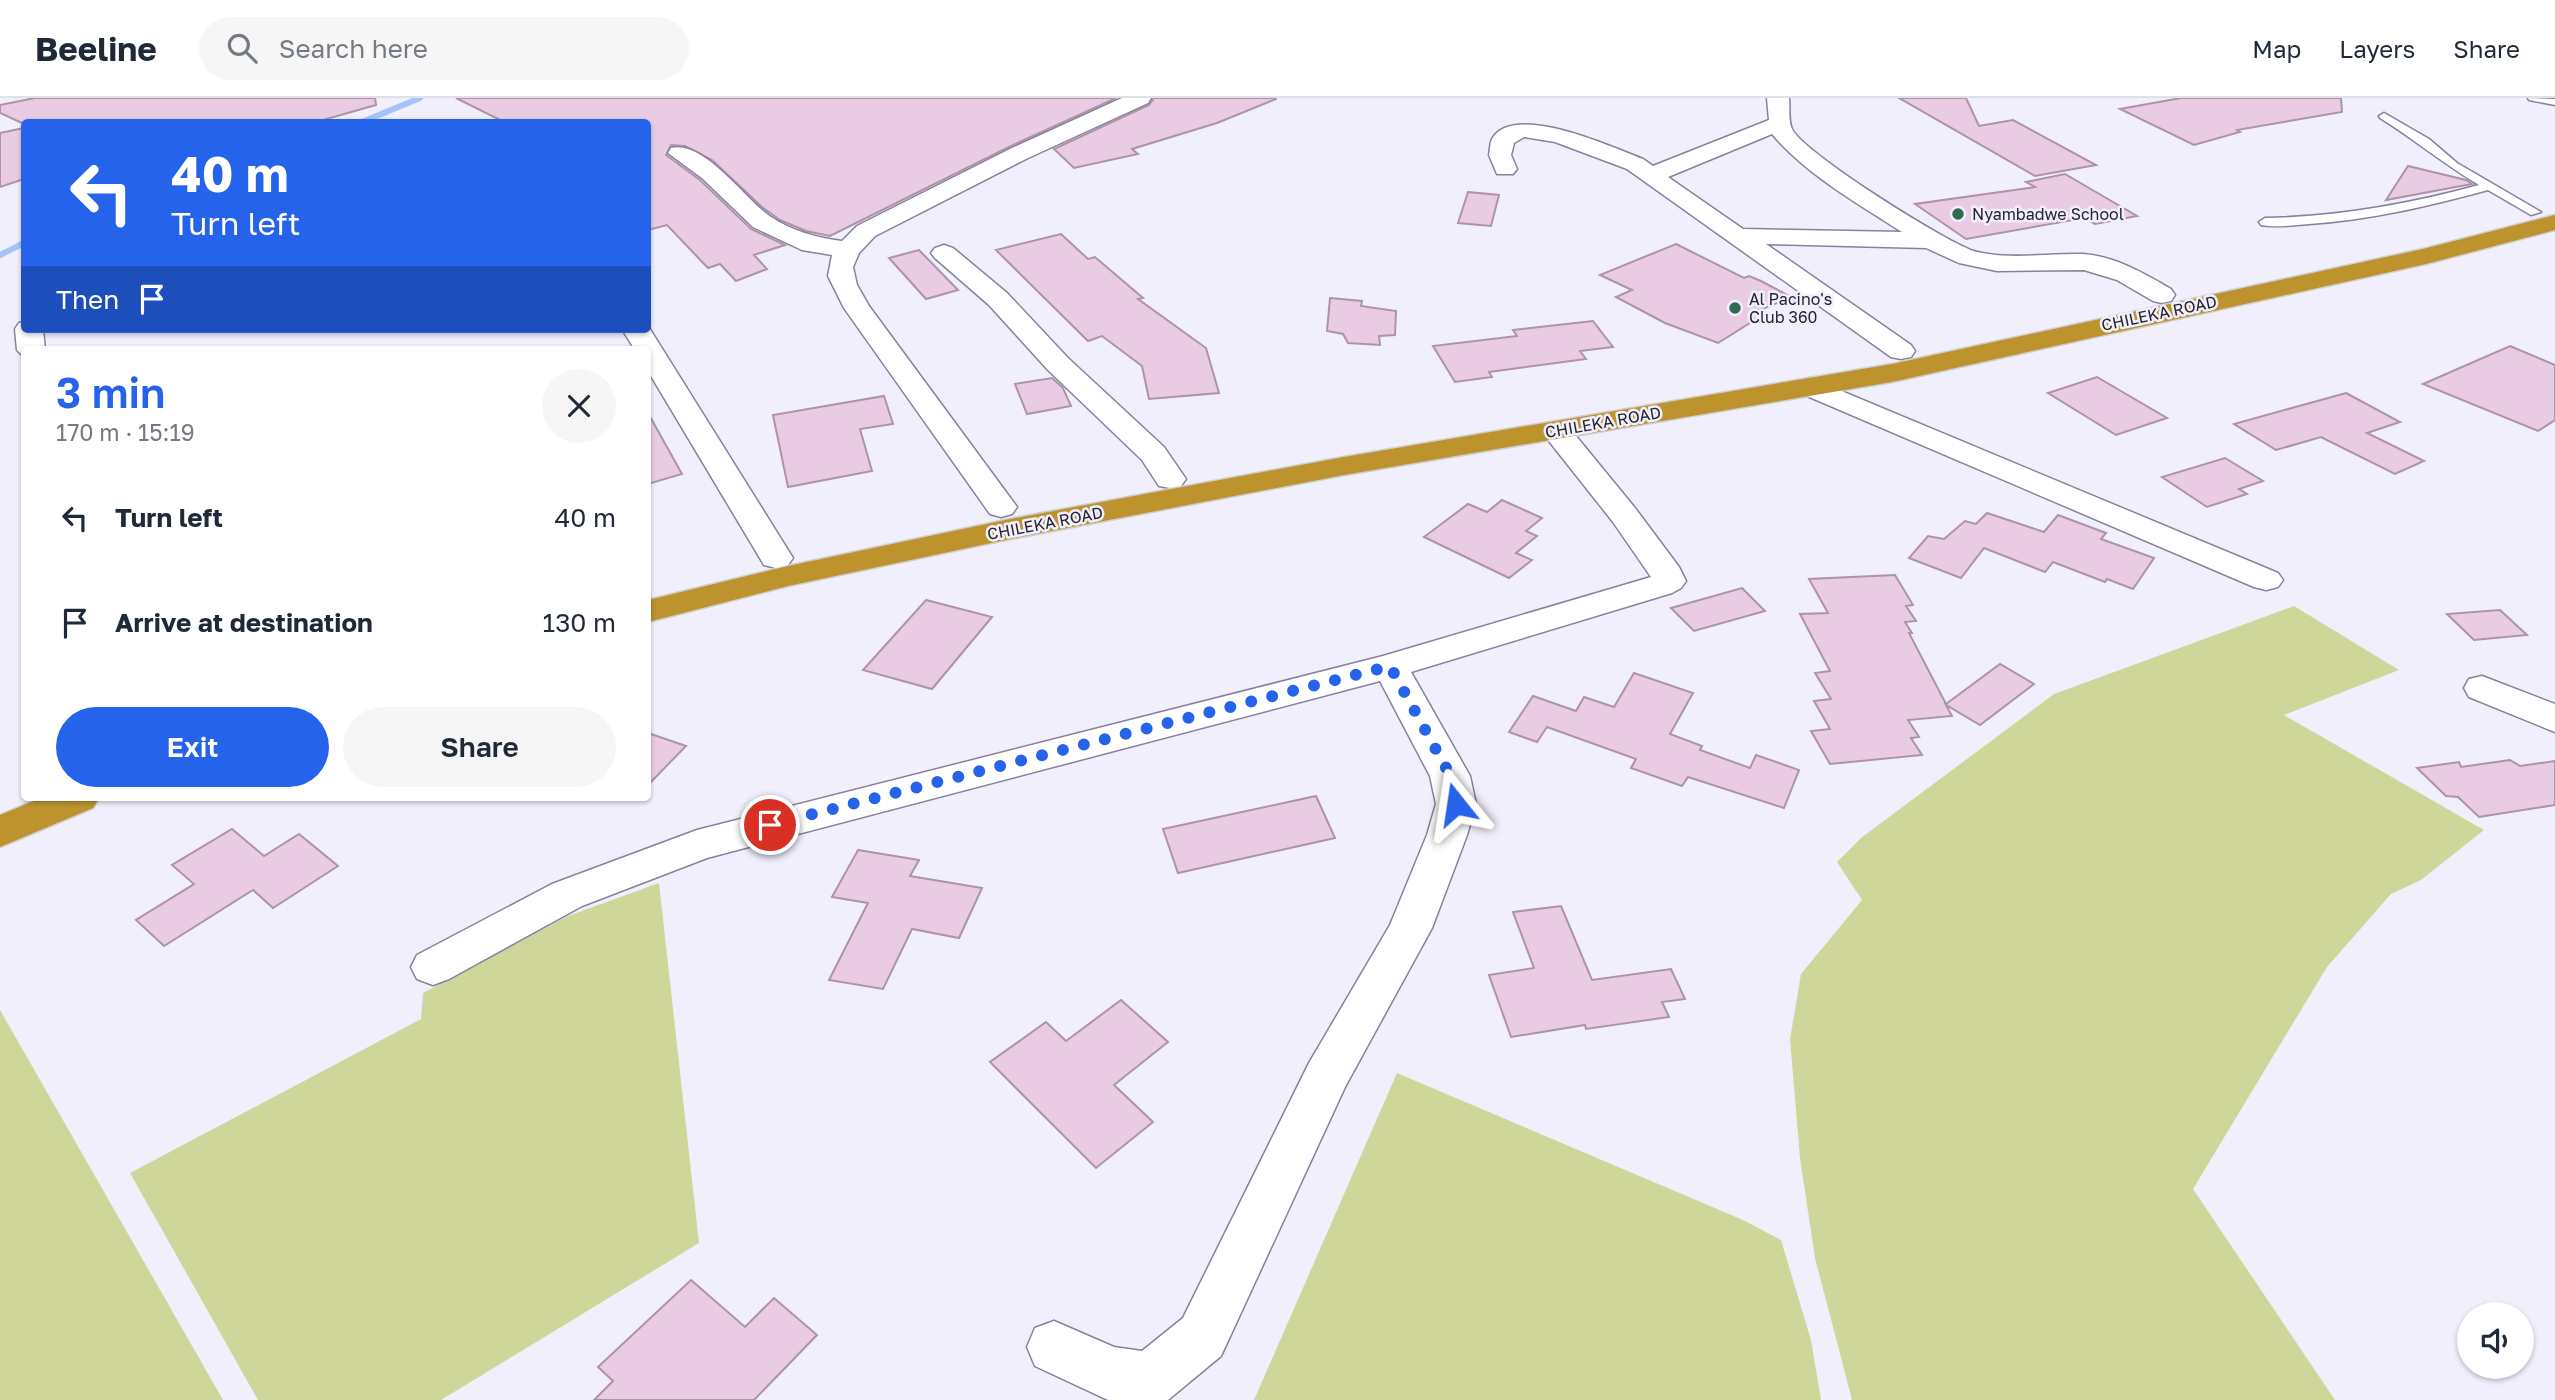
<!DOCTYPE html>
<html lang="en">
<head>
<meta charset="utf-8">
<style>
  body { margin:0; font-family:"Golos Text",sans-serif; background:#f6f6f7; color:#1f2937; height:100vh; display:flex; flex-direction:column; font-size:26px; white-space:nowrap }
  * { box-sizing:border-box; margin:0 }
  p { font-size:23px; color:#747a83 }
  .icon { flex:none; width:38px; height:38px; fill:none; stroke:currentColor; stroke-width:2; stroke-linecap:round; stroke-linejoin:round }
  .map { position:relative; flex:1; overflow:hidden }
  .drawer { position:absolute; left:21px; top:248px; width:630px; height:455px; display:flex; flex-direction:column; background:#fff; border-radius:7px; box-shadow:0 2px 5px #0004 }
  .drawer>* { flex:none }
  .hud { position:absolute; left:21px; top:21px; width:630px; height:214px; border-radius:7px; box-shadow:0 2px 5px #0004; background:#2563eb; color:#fff; overflow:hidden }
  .buttons { position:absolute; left:2457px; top:1204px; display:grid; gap:14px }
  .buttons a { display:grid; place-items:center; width:77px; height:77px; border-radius:50%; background:#fff; box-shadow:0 2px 5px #0004; font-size:35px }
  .pin { position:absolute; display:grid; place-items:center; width:60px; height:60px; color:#fff; margin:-30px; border:4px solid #fff; border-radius:50%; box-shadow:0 2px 7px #0007 }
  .me { position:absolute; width:77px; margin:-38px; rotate:345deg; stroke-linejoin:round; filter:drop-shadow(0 0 5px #0008) }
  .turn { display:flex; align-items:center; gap:24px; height:147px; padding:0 35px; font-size:32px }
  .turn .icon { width:91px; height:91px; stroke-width:2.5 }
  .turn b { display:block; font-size:49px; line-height:60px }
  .then { display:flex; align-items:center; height:66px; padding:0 35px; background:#0003; gap:14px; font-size:26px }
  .round { display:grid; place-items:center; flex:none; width:74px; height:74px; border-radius:37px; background:#f6f6f7 }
  .head { display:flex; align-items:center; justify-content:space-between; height:119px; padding:0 35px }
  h1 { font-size:42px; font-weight:600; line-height:52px; color:#2563eb }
  .cta { display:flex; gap:14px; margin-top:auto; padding:14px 35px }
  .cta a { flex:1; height:80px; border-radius:42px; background:#2563eb; color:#fff; font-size:28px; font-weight:600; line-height:80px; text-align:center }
  .cta a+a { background:#f6f6f7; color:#1f2937 }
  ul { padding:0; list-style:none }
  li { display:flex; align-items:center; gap:21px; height:105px; padding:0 35px }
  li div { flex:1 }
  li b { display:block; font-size:26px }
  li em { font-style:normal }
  header { display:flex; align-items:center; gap:42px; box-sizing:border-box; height:98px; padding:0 35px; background:#fff; border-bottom:2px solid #e0e1e3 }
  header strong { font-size:33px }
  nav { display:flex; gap:38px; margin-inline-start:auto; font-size:24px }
  .search { width:490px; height:63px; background:#f6f6f7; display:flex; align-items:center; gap:18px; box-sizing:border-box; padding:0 24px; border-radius:38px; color:#747a83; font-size:26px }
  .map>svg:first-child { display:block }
</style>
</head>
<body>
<header>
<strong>Beeline</strong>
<div class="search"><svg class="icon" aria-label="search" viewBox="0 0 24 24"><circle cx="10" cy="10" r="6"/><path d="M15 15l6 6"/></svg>Search here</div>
<nav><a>Map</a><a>Layers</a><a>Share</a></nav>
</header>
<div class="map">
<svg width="2555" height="1302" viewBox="0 0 2555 1302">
  <rect width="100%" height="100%" fill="#f2effc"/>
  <g fill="#ced799">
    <polygon points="2294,508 2399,572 2284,617 2484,732 2421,782 2391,796 2327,869 2193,1091 2335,1302 1852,1302 1815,1160 1800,1060 1790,941 1801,876 1862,802 1837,764 1861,740 2054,596"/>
    <polygon points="659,785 699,1145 441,1302 258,1302 130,1075 421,921 423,895 568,818"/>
    <polygon points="0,912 223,1302 0,1302"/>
    <polygon points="1397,975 1743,1122 1781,1142 1811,1242 1821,1302 1254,1302"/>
  </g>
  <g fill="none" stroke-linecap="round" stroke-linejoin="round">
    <g stroke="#a7c2f9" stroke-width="6">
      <polyline points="362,24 420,0"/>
      <polyline points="0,157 24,145"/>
    </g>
  </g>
  <g fill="#e9cce3" stroke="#ad92a8" stroke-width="2">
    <polygon points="35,0 375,0 376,7 316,24 24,26 0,15 0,7"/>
    <polygon points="456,0 1116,0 1011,48 830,138 806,133 780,122 762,109 712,62 685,48 671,47 666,57 700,82 751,131 785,147 754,157 767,171 736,183 720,166 708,170 667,127 648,132 648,24 504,24"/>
    <polygon points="1154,0 1276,0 1276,1 1217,25 1132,51 1138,56 1074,70 1054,51 1149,7"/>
    <polygon points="1899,0 1966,0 1979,28 2013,22 2096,67 2035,78"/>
    <polygon points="2181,0 2341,0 2342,14 2237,32 2240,34 2194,47 2120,11"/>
    <polygon points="24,30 24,81 0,89 0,35"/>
    <polygon points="2408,68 2466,82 2472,86 2386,102"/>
    <polygon points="2065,76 2137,118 2095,126 2084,120 1966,141 1915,106 2035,89 2026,84"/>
    <polygon points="1468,94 1499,97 1491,128 1458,125"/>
    <polygon points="1061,136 1088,161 1095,159 1143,200 1138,201 1206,250 1219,295 1149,301 1142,268 1102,238 1088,243 996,152"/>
    <polygon points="1676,146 1744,180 1749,178 1761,183 1791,199 1760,212 1766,215 1718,245 1665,225 1616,199 1632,192 1600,177"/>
    <polygon points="919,152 958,192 926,201 889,160"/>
    <polygon points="1330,200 1362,203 1361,208 1396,213 1395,237 1379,238 1380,247 1348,245 1343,236 1327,233"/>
    <polygon points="1593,223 1613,249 1580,253 1586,261 1489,274 1492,279 1455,284 1433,248 1517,238 1513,232"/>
    <polygon points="2510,248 2555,267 2555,322 2538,333 2423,286"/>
    <polygon points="2097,279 2167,320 2116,337 2048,295"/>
    <polygon points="1052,280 1063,290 1071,308 1027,316 1015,286"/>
    <polygon points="2346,295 2400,324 2367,335 2424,363 2395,376 2321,339 2276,352 2234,326"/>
    <polygon points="884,298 893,326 860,331 872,373 788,389 773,317"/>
    <polygon points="648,315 682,376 648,386"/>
    <polygon points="2225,360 2263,383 2239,391 2247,396 2207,409 2162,379"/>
    <polygon points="1502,402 1542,420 1526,433 1537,438 1516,455 1532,462 1509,480 1424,439 1468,406 1487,414"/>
    <polygon points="1987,415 2044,434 2058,417 2106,435 2101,441 2154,460 2133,491 2107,481 2105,484 2053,464 2045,474 1984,450 1961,480 1909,460 1928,438 1944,441 1965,423 1976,426"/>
    <polygon points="1895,477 1913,507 1906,508 1916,523 1905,524 1912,535 1909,535 1946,606 2000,566 2034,586 1980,627 1946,607 1952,618 1908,622 1919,639 1911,640 1922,657 1830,666 1811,633 1830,631 1814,603 1831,601 1815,575 1830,573 1800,516 1828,515 1809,481"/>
    <polygon points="1742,490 1765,513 1694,533 1671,510"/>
    <polygon points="926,502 992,519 932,591 863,572"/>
    <polygon points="2500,512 2527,537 2474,542 2447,516"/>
    <polygon points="1634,575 1693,595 1670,636 1702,648 1700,652 1750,670 1756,657 1799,672 1784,710 1688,679 1682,688 1631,670 1636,661 1547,629 1537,644 1509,634 1533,598 1576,613 1584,599 1614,609"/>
    <polygon points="648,635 686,648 648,687"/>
    <polygon points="2510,662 2520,668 2555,663 2555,707 2479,719 2458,699 2446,698 2417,670 2459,664 2461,669"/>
    <polygon points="1316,698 1335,740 1178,775 1163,731"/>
    <polygon points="232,731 264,758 299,736 338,768 273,810 253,792 164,848 136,822 194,786 172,767"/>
    <polygon points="858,752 919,762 910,778 982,790 959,840 912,831 883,891 829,882 868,805 832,799"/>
    <polygon points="1561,808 1592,882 1671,871 1685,901 1662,904 1669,919 1586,931 1585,927 1511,939 1489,877 1534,870 1513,814"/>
    <polygon points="1121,902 1168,944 1114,987 1153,1024 1096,1070 990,964 1046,924 1066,943"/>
    <polygon points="691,1182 745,1229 774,1200 817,1237 754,1302 594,1302 613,1283 598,1269"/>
  </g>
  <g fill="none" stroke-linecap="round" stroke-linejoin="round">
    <defs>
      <g id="lane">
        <polygon points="2528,0 2555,1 2555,7 2529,2"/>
        <path d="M2384 15 2429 41 2457 65 2541 114 2531 117 2488 92C2429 108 2370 122 2309 126 2293 127 2276 130 2261 127L2259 124 2265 120C2338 119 2409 106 2479 87 2445 67 2414 41 2380 20L2379 18Z"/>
      </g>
      <g id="street">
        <path d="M1122 0H1151L1148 5 1028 60 875 138 859 155 853 169 857 187 869 208 1017 409 1012 416 1001 419 990 416 844 210 828 178 832 157 802 152 753 129 702 80 668 55 671 50C705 42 745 102 771 119 792 133 818 140 842 143L857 128 1012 50Z"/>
        <path d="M1767 0H1789C1790 9 1788 23 1792 31 1802 54 1951 148 1977 154 2012 162 2048 155 2083 156 2115 158 2145 176 2171 191L2175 197 2171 203 2162 205 2153 203 2117 182 2084 172 1997 173 1959 165 1926 150 1766 146 1911 247 1915 253 1911 259 1901 261 1891 259 1627 71 1555 44 1524 39 1514 45 1511 57 1517 71 1513 76H1497L1489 57C1490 52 1490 45 1492 41 1513 3 1614 50 1643 61L1653 68 1769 22ZM1772 36C1807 77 1857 105 1902 134L1743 131 1668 79Z"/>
        <polygon points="944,147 953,150 1007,195 1068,260 1164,349 1186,381 1181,388 1170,390 1159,388 1142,362 1048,272 989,207 935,160 931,155 935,150"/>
        <polygon points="24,224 24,231 43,231 45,252 24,252 24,259 17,252 15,231 19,225"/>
        <polygon points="648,228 793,460 788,467 776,470 764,467 648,273 648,252 635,252 622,231 648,231"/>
        <polygon points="1810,280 2278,475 2283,482 2278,489 2266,492 2254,489 1800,295 1795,289 1800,283"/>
        <polygon points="1556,324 1567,327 1635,410 1679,469 1686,483 1681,490 1672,495 1411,574 1470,678 1476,706 1467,737 1432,830 1345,989 1221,1258 1168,1302 1108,1302 1035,1268 1027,1249 1035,1230 1054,1223 1114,1249 1142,1253 1183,1220 1309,965 1390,827 1427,737 1436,706 1430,678 1380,583 707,760 582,808 449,881 433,887 417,881 411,869 417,857 552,786 697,732 1383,558 1651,479 1613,424 1541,333 1545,327"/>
        <polygon points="2482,578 2555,606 2555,634 2469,599 2464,590 2469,581"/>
      </g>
      <g id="highway">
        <polygon points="2555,117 2555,132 2426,166 1892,284 1344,377 1010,441 788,488 648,524 648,502 788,468 1010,421 1344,359 1892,266 2423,151"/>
        <polygon points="41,700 99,700 93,710 0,749 0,717"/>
      </g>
    </defs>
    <use href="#lane" stroke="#88819e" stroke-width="3"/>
    <use href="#street" stroke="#88819e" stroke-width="3"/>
    <use href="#highway" stroke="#cfcfd1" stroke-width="3"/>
    <use href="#lane" fill="#fff" fill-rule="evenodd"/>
    <use href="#street" fill="#fff" fill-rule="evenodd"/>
    <use href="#highway" fill="#bd932e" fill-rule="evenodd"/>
  </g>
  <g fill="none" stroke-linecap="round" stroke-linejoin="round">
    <polyline stroke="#2563eb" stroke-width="12" stroke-dasharray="0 21.6" points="770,727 1390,568 1450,677 1456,706"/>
  </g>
  <g fill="#316a52" stroke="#f2effc" stroke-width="2.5">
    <circle cx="1958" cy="116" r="7"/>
    <circle cx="1735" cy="210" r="7"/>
  </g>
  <g text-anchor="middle" stroke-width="5" stroke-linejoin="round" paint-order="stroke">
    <g font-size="16" fill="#25232e" stroke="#f2effc" text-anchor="start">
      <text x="1972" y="122">Nyambadwe School</text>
      <text x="1749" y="207">Al Pacino's<tspan x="1749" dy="18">Club 360</tspan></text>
    </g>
    <g font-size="16" fill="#25232e" stroke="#f2effc">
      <text transform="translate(2159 215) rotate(-12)" y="6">CHILEKA ROAD</text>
      <text transform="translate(1603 324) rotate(-10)" y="6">CHILEKA ROAD</text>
      <text transform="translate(1045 425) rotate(-11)" y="6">CHILEKA ROAD</text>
    </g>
  </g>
</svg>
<div class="buttons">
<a><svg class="icon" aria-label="sound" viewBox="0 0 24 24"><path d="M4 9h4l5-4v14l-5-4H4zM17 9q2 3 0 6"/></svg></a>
</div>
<div class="pin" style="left:770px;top:727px;background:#d93025"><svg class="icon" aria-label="arrive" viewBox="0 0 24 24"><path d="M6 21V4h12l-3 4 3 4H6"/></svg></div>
<svg class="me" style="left:1456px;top:706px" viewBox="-20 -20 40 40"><path d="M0-17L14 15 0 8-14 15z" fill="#2563eb" stroke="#fff" stroke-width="4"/></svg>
<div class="hud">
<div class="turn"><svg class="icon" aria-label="left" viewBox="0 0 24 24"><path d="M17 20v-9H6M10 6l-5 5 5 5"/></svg><div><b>40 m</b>Turn left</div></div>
<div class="then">Then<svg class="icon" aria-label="arrive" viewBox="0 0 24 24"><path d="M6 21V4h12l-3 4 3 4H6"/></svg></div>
</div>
<section class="drawer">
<div class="head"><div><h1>3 min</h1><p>170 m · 15:19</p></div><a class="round"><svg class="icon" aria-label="close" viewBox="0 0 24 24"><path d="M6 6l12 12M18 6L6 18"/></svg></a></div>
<ul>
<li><svg class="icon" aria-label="left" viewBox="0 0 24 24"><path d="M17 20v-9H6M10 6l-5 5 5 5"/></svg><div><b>Turn left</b></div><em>40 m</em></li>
<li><svg class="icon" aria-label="arrive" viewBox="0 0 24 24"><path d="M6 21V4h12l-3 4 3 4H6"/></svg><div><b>Arrive at destination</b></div><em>130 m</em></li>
</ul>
<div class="cta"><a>Exit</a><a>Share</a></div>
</section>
</div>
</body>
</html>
